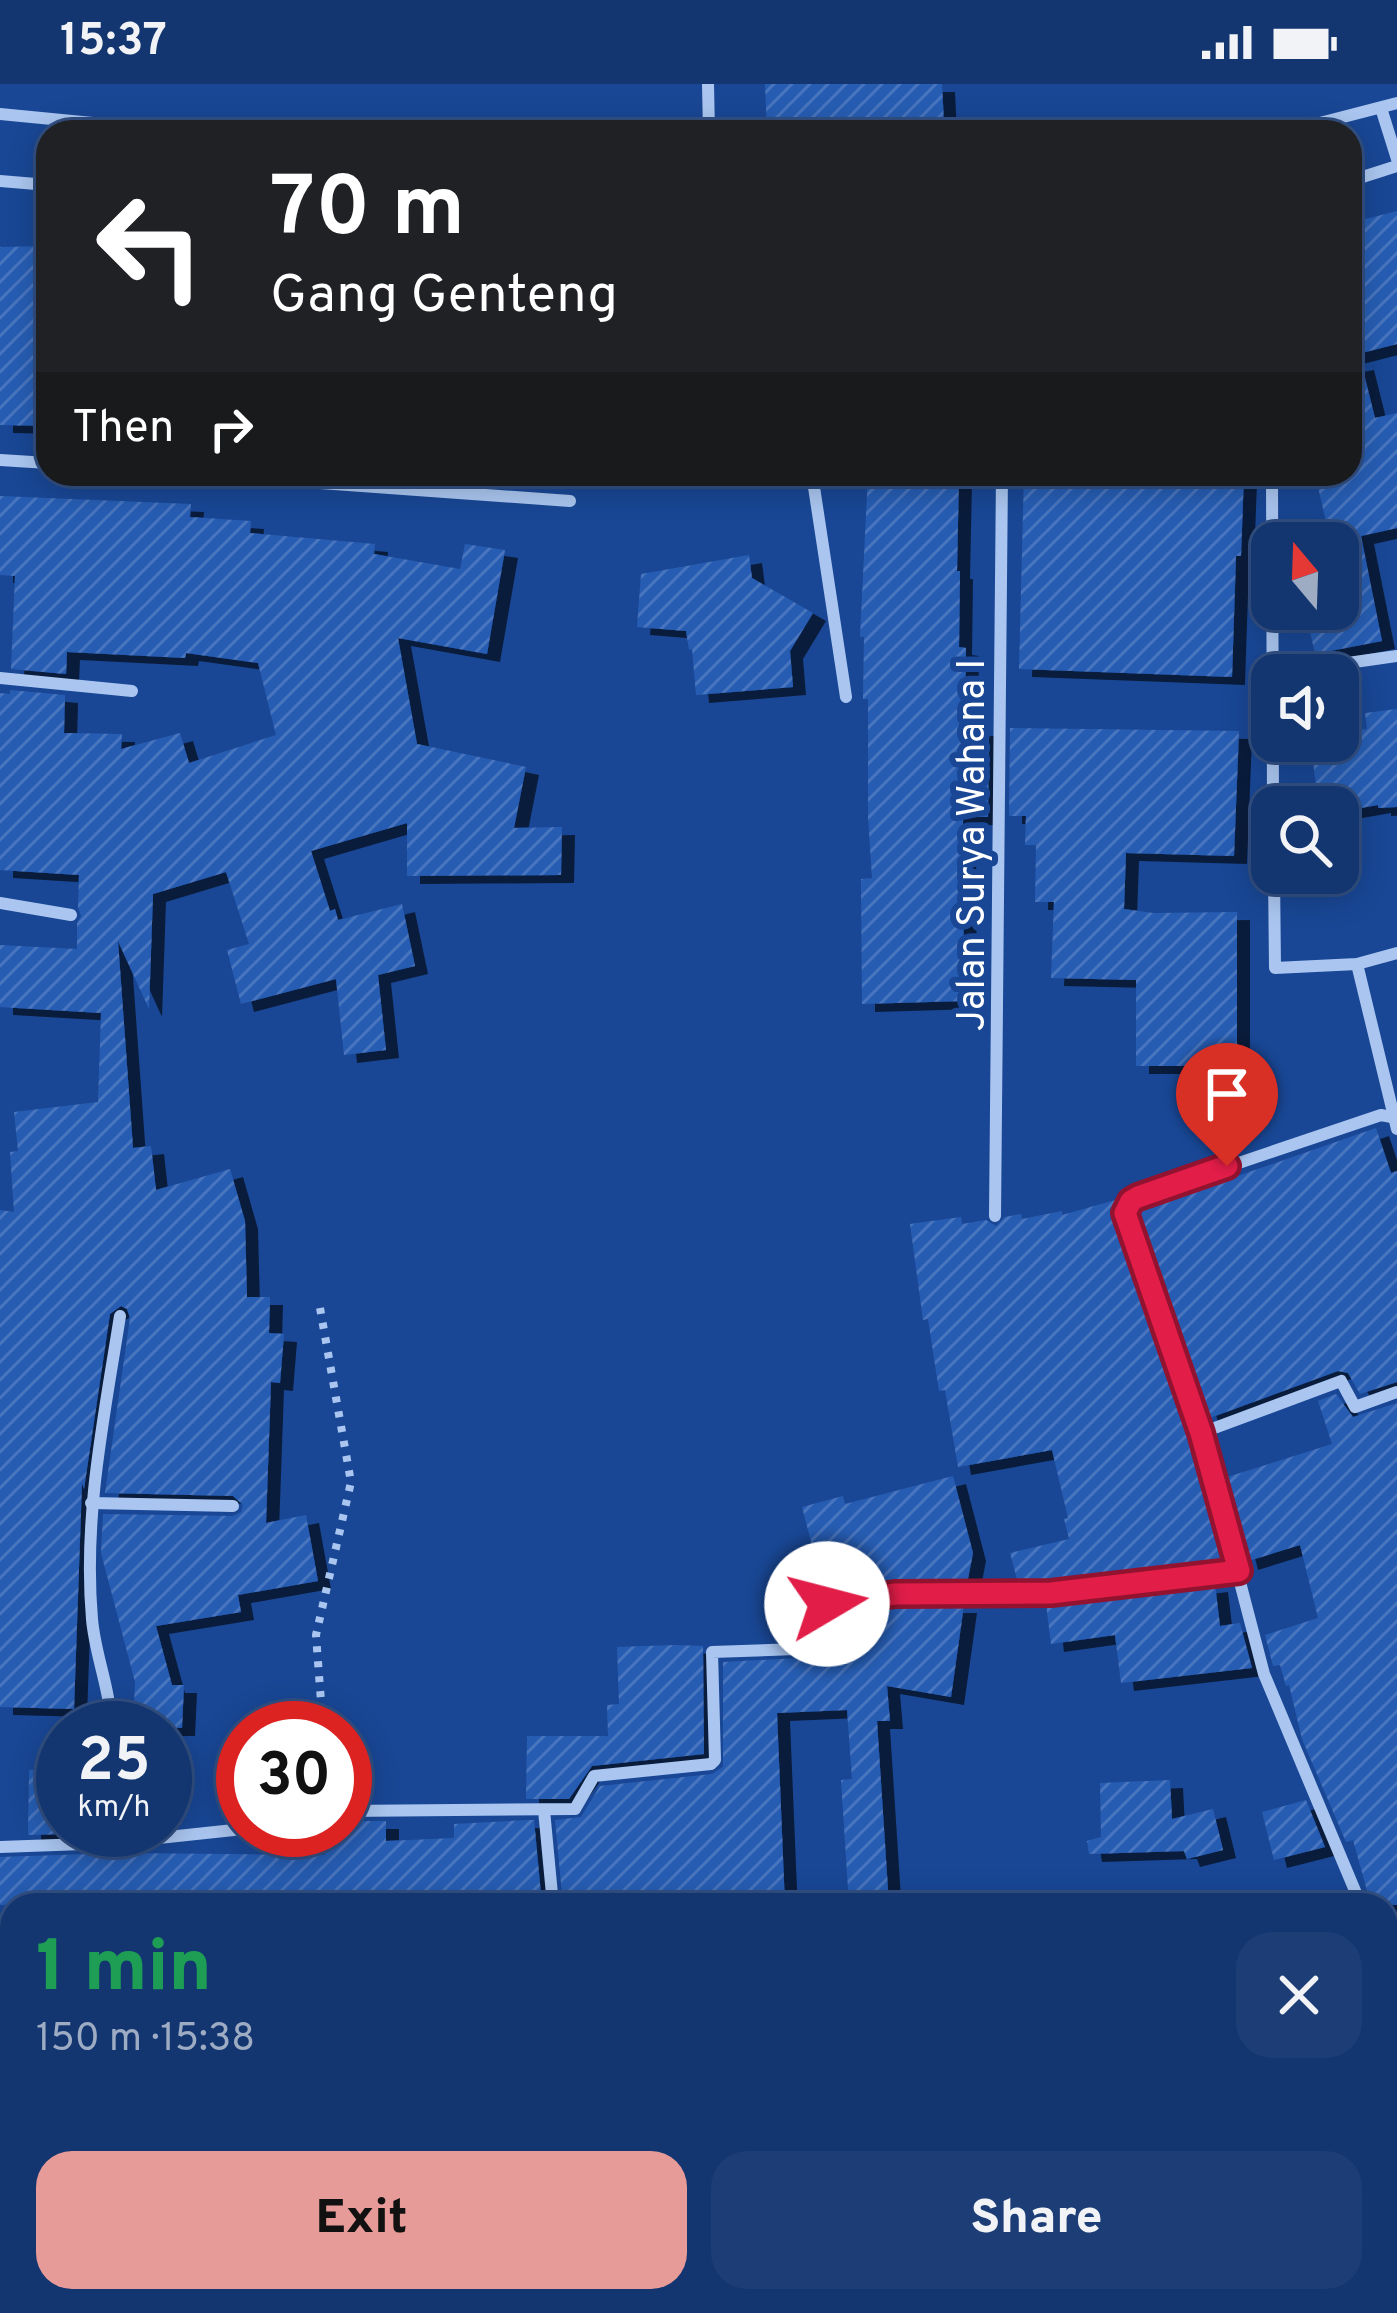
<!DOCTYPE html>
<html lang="en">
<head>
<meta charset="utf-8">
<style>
  body { margin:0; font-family:Overpass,sans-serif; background:#1c3d75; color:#f1f3f6; height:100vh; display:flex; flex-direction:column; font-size:45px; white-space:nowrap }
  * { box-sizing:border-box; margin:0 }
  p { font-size:39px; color:#9dabc3 }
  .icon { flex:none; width:66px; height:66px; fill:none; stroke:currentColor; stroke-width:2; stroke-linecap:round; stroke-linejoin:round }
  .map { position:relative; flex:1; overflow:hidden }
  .sheet { position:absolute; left:0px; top:1809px; width:1398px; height:420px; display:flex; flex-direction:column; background:#133570; border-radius:36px 36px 0 0; box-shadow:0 6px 30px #0003,0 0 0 3px #325083 }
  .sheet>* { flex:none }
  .hud { position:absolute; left:36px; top:36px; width:1326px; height:366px; border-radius:36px; box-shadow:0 6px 30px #0003,0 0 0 3px #325083; background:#202124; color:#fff; overflow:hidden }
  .needle { width:78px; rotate:341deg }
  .controls { position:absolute; left:1251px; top:438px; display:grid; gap:24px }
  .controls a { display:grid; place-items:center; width:108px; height:108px; border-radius:24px; background:#133570; box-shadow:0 6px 30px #0003,0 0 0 3px #325083; font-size:60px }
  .speed { position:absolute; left:36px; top:1617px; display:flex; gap:24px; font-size:60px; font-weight:700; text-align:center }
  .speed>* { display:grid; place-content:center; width:156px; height:156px; border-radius:50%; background:#133570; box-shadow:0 6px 30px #0003,0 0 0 3px #325083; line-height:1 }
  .speed small { font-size:30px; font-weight:400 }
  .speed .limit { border:18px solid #d22; background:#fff; color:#111 }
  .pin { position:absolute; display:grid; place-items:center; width:102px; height:102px; color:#fff; margin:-123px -51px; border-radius:50% 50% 50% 0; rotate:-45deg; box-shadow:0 0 12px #0007 }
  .pin .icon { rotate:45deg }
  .me { position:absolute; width:132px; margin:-66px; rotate:82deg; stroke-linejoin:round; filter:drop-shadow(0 0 9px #0008) }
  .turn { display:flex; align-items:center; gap:42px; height:252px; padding:0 36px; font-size:54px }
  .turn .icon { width:156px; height:156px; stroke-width:2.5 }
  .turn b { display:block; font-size:84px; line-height:102px }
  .then { display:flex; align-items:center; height:114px; padding:0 36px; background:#0003; gap:24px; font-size:45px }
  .round { display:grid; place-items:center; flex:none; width:126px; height:126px; border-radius:36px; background:#1c3d75 }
  .headline { display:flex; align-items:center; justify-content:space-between; height:204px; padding:0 36px }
  h1 { font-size:72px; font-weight:800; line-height:90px; color:#1e9e55 }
  .action { display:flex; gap:24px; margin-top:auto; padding:24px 36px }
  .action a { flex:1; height:138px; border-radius:36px; background:#e69b98; color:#111; font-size:48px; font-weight:800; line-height:138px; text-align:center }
  .action a+a { background:#1c3d75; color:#f1f3f6 }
  .status { display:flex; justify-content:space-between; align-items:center; height:84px; padding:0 60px; background:#133570; direction:ltr }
  .status svg { height:33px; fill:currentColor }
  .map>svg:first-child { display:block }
</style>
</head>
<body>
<div class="status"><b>15:37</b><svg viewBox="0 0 49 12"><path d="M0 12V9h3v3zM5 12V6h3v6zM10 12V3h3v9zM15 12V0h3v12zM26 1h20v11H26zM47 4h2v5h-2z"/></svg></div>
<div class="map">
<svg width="1397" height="2229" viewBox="0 0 1397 2229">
  <defs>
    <pattern id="building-hatch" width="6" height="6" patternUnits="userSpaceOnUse" patternTransform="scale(3)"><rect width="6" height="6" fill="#285db3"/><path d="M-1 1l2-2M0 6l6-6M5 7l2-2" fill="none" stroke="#4875be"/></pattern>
    <filter id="shadow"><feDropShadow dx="13" dy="8" stdDeviation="0" flood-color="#0009"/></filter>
  </defs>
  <rect width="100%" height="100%" fill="#194795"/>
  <g fill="url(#building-hatch)" filter="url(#shadow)">
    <polygon points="765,0 942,0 944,40 767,48"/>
    <polygon points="1397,127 1397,260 1350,272 1350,139"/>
    <polygon points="48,162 48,342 0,341 0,163"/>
    <polygon points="1361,278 1375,334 1397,329 1397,444 1361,452 1382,557 1315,570 1305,525 1338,525 1338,459 1331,459 1315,390 1350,390 1350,280"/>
    <polygon points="868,390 959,390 957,487 960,487 959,563 966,564 965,644 989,644 988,733 963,733 964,917 862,920 861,795 872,794 868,733 868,615 863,615 864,553 860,553"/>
    <polygon points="1024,390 1244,390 1241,472 1236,472 1232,593 1019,585"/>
    <polygon points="0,412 191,420 190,433 251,437 250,449 375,460 374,470 460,485 465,460 505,466 487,570 398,554 417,660 526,683 514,744 562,743 561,791 407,792 407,739 311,767 330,827 335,825 338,836 402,820 415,882 378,891 386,966 344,971 336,895 241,920 227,866 249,860 226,788 153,810 149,925 118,857 133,1064 151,1062 156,1106 230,1085 245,1137 247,1213 270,1213 269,1249 284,1250 280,1299 271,1298 266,1439 306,1431 318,1497 238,1511 241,1528 156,1542 172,1601 184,1601 182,1644 133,1644 135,1598 101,1469 103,1430 233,1432 241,1428 243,1421 233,1412 105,1409 130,1234 127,1225 121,1222 110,1230 84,1405 82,1399 74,1625 0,1623 0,1126 14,1128 10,1068 18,1067 14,1028 98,1018 101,929 0,923 0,861 77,865 77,839 81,832 78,823 79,791 0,786 0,609 10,610 10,606 65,611 64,649 122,650 121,665 180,649 189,679 276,651 258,579 186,569 185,574 67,568 66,590 11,585 15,492 0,491"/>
    <polygon points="749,471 752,494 813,529 790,567 793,603 696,611 692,565 689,566 686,547 637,543 641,490"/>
    <polygon points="1397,625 1397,723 1378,724 1378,721 1338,728 1338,723 1319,723 1310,657 1338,657 1338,649 1367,645 1365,629"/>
    <polygon points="1010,644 1239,647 1234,772 1126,769 1124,825 1153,829 1237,828 1237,982 1136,982 1136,896 1051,894 1054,818 1035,818 1036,761 1025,761 1026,732 1009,732"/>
    <polygon points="1376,1044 1391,1089 1397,1087 1397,1298 1360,1310 1348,1289 1338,1287 1207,1335 1137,1127"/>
    <polygon points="1119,1115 1115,1126 1191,1352 1224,1478 1018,1499 1010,1469 1069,1455 1064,1435 1068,1434 1052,1366 958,1383 945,1306 939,1307 928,1235 923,1236 910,1140 961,1133 962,1140 986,1136 996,1142 1005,1133 1021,1130 1022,1135 1062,1127 1062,1131"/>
    <polygon points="1336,1310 1353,1333 1397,1319 1397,1821 1371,1821 1353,1756 1346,1758 1302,1655 1289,1601 1286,1602 1280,1581 1273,1582 1265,1551 1318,1534 1300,1461 1245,1478 1224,1394 1332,1360 1318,1317"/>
    <polygon points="953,1392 973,1469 967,1500 866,1503 871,1475 819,1488 802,1423 843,1412 845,1420"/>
    <polygon points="1215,1500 1220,1542 1240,1539 1252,1584 1121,1599 1115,1551 1051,1560 1046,1520"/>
    <polygon points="896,1521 964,1521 951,1613 887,1602 890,1637 877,1637 889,1821 849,1821 841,1696 852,1695 847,1626 777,1629 785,1821 563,1821 555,1736 581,1733 600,1702 712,1690 723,1683 723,1578 854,1571 862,1525"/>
    <polygon points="675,1561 703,1562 704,1670 592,1682 569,1715 526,1715 527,1652 608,1652 607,1621 619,1620 617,1563"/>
    <polygon points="29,1686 63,1686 63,1746 107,1749 28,1751"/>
    <polygon points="1170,1696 1172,1735 1213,1725 1223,1766 1187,1775 1184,1767 1089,1770 1087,1757 1101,1753 1100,1699"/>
    <polygon points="1306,1716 1325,1763 1274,1776 1262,1728"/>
    <polygon points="526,1736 534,1736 542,1821 0,1821 0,1773 117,1769 325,1771 324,1746 345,1746 345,1737 386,1737 386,1757 454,1754 454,1740"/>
  </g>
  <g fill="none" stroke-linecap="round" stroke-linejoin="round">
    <polyline stroke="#aac6f0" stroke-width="8" stroke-dasharray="6 9" stroke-linecap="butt" points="320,1224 351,1398 316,1551 323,1644"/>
    <g stroke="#aac6f0" stroke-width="9">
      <polyline points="785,2217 786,2229"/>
      <polyline points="1034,2229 1034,2217"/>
    </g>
    <g stroke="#aac6f0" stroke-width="12">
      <polyline points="708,0 709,48"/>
      <polyline points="1381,24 1397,75"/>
      <polyline points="0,30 185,48"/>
      <polyline points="1285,48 1397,19"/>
      <polyline points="0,97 48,101"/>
      <polyline points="1350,97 1397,82"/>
      <polyline points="0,376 48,379"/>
      <polyline points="194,390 570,417"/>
      <polyline points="812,390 846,613"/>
      <polyline points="1272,390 1273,723"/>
      <polyline points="1271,590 1397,572"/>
      <polyline points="0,594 132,607"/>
      <polyline points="1274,789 1275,884 1357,880 1397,869"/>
      <polyline points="0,819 71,831"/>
      <polyline points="1357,880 1397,1045"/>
      <polyline points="995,1132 1002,390"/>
      <polyline points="1201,1349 1341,1297 1355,1323 1397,1308"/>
      <polyline points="91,1419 233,1422"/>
      <path d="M111 1644C111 1606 95 1572 92 1535 83 1433 104 1333 120 1232"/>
      <polyline points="544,1726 553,1821"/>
      <polyline points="345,1727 575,1725 594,1692 711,1680 715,1676 712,1568 824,1564 827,1520 832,1517 895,1511 1051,1509 1239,1487"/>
      <polyline points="0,1763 112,1759 243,1745"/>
      <polyline points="1361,1821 1264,1590 1201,1349 1125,1123 1138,1113 1381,1031 1397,1034"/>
      <polyline points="1386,1930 1397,1978"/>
      <polyline points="591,2217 592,2229"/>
      <polyline points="1141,2217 1141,2229"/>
    </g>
    <g stroke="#d8e5fb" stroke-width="24">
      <polyline points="0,2199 12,2200"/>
      <polyline points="237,2217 382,2229"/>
    </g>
  </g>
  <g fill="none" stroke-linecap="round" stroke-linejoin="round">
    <defs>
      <polyline id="route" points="827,1520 895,1510 1051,1509 1239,1487 1201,1349 1125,1129 1131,1117 1138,1113 1227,1082"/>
    </defs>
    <use href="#route" stroke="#92132f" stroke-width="30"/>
    <use href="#route" stroke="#e11d48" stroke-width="21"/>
  </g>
  <g text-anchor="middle" stroke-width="12" stroke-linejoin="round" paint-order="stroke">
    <g font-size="39" fill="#fff" stroke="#194795">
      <text transform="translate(970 761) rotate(-90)" y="14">Jalan Surya Wahana I</text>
    </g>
  </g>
</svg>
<div class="controls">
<a><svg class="needle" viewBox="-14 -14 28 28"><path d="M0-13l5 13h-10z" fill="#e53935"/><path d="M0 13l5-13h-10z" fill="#9dabc3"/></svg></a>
<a><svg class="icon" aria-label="sound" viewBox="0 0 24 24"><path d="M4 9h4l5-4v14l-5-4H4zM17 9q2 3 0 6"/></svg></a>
<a><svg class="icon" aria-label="search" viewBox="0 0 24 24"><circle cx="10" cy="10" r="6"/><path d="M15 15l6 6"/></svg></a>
</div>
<div class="speed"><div>25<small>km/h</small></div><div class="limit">30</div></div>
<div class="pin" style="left:1227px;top:1082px;background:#d93025"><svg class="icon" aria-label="arrive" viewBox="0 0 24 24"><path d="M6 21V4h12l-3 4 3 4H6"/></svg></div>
<svg class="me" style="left:827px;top:1520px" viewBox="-20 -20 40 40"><circle r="19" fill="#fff"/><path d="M0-13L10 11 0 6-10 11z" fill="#e11d48"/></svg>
<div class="hud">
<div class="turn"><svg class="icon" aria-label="left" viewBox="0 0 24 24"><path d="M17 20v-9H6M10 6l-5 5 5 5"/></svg><div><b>70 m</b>Gang Genteng</div></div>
<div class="then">Then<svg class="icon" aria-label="right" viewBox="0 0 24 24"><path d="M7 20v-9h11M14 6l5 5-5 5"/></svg></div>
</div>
<section class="sheet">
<div class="headline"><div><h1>1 min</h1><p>150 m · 15:38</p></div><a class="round"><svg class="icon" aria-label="close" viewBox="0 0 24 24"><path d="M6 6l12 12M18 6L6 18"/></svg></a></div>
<div class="action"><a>Exit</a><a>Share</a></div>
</section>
</div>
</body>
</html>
